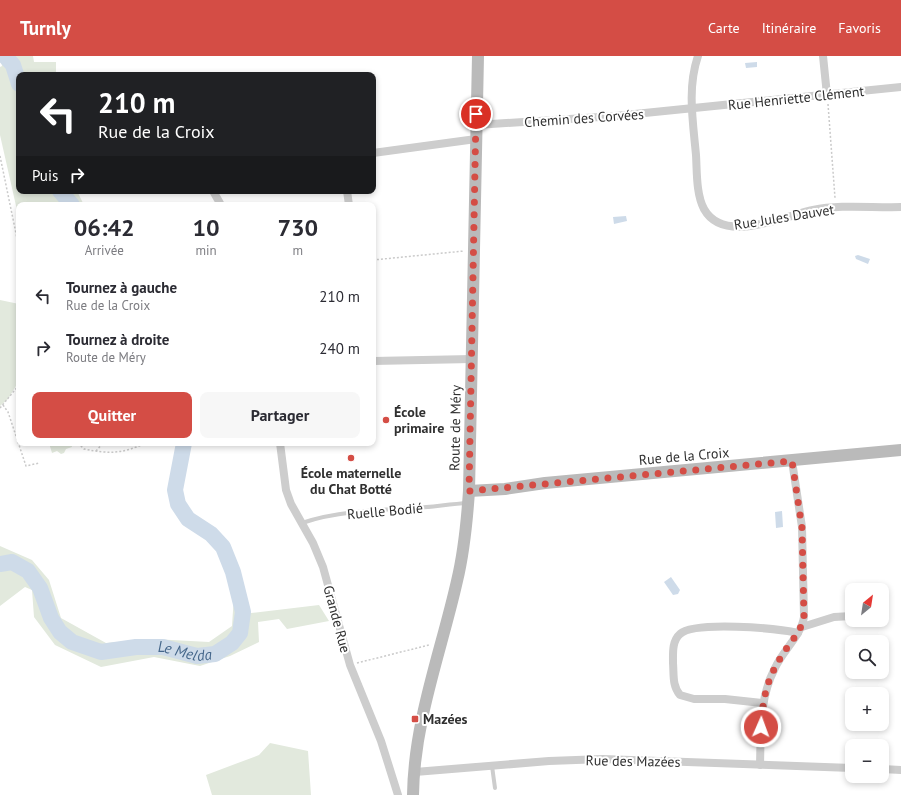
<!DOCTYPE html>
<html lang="fr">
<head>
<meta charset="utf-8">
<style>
  body { margin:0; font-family:"PT Sans",sans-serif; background:#f7f7f7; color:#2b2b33; height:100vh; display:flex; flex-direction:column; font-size:15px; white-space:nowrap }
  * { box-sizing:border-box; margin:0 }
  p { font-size:13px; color:#7c7c81 }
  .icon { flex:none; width:22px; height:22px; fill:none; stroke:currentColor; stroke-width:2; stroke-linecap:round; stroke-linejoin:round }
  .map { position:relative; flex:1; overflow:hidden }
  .details { position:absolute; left:16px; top:146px; width:360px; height:244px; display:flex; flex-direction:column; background:#fff; border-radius:8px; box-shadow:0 2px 6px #0003 }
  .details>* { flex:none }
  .top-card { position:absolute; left:16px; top:16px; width:360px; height:122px; border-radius:8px; box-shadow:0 2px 6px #0003; background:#202124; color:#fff; overflow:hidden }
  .needle { width:26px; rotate:30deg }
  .controls { position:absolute; left:845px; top:527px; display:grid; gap:8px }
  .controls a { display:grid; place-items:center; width:44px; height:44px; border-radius:8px; background:#fff; box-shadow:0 2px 6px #0003; font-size:20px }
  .pin { position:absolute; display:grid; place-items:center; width:34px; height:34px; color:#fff; margin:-17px; border:2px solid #fff; border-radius:50%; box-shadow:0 1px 4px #0007 }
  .me { position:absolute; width:44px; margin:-22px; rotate:2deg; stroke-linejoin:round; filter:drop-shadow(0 0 3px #0008) }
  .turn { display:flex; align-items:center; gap:14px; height:84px; padding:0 16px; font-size:18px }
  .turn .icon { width:52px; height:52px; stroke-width:2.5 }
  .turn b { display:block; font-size:28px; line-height:34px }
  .then { display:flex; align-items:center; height:38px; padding:0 16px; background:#0003; gap:8px; font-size:15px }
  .eta { display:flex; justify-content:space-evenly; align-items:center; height:68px; text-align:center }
  .eta b { font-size:24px; font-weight:600; line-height:28px }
  .action { display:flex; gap:8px; margin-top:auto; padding:8px 16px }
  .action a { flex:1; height:46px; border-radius:8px; background:#d44d45; color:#fff; font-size:16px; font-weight:600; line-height:46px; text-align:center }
  .action a+a { background:#f7f7f7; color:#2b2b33 }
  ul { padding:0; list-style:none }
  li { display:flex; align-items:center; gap:12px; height:52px; padding:0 16px }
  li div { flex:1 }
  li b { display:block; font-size:15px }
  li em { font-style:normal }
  header { display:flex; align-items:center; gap:24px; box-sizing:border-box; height:56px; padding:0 20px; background:#d44d45; color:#fff }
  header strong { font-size:19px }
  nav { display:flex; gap:22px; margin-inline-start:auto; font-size:14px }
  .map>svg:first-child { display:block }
</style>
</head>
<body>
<header>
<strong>Turnly</strong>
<nav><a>Carte</a><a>Itinéraire</a><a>Favoris</a></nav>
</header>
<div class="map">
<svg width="901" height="739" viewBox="0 0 901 739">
  <rect width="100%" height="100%" fill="#fff"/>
  <g fill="#e2e9dd">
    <polygon points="0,0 33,0 34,6 56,6 56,19 19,19 19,135 77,135 84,149 19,149 19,163 0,79 0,11 2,10"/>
    <polygon points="0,244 19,248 19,325 8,343 0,350"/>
    <polygon points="49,387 71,387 72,391 66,393 64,397 61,398 57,395 52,397"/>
    <polygon points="0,490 32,504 49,524 61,562 106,587 153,583 209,586 232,570 234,539 251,557 319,549 329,565 287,573 279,563 258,566 259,586 230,600 200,610 154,601 101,611 55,589 34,561 32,534 25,531 0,550"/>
    <polygon points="270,687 308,695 311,739 212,739 206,719 259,699"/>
  </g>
  <g fill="#cedbe9">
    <polygon points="757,6 757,11 746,12 745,7"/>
    <polygon points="626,160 627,165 614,168 613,161"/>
    <polygon points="858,199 870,203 868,208 856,203 855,200"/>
    <polygon points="782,455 783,471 776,472 775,456"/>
    <polygon points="671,521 680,534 678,538 673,539 664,526"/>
  </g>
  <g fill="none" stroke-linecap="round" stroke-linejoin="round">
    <g stroke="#cedbe9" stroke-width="16">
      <polyline points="5,0 13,9 19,28"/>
      <polyline points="60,135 72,149"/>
      <path id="s1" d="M0 508 12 506 28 515 40 532 51 562 60 576 72 586 101 596 136 591H163L197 600 215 598 232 587 240 577 243 556 233 516 223 491 211 478 188 463 178 448 175 434 184 387"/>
    </g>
    <g stroke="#cacaca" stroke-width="1.5" stroke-dasharray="2 2" stroke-linecap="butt">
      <polyline points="828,48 835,142"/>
      <polyline points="0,100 19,192"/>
      <polyline points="373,204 464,195"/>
      <polyline points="3,349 8,356 26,410 39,407"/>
      <polyline points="0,352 19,329"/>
      <path d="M78 387 84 393C109 398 122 398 146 387"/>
      <polyline points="96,395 103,387"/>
      <polyline points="357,607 429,589"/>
    </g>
    <g stroke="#cdcdcd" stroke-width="4">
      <path d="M302 467C338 455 378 454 415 452 433 451 450 448 468 447"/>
      <polyline points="492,710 495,732"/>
    </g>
    <g stroke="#cdcdcd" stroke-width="8">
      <path d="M698 0C687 32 693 66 696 99 697 115 696 138 704 153 724 189 784 160 813 154 841 148 873 152 901 151"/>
      <polyline points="823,0 827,39"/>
      <polyline points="476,69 615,60 901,31"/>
      <polyline points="373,97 476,83"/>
      <polyline points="213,135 221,149"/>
      <polyline points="347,135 349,149"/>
      <polyline points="373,305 472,303"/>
      <polyline points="280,387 286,434 291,448 313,487 323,511 350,609 381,685 398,739"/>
      <polyline points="802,571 834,561 852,560"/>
      <path d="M762 647 725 643H694L680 639C672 629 674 619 673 607 673 597 672 585 680 578 694 565 778 572 798 577"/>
      <path d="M760 709C761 676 759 642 775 612 783 594 801 580 804 561L802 471 792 405"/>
      <polyline points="882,713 901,714"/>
      <polyline points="415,716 549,705 603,703 852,712"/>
    </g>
    <g stroke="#bababa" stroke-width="12">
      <polyline points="469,435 505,433 545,427 901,394"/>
      <path d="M413 739C414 665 441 596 457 525 464 496 467 465 469 435L478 0"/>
    </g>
  </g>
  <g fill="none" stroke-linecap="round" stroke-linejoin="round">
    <path stroke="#d44d45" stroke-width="7" stroke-dasharray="0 12.6" d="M476 58 469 435 792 405 802 472 804 561C801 577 789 587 781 601 766 625 763 643 761 671"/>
  </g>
  <g fill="#d44d45" stroke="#fff" stroke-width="1.5">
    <circle cx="386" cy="364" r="4"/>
    <circle cx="351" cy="402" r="4"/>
    <rect x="411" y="659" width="8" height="8" rx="2"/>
  </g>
  <g text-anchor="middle" stroke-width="4" stroke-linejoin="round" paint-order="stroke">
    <g font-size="14" fill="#303030" stroke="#fff">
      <text transform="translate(796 42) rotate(-6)" y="5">Rue Henriette Clément</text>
      <text transform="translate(584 62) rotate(-4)" y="5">Chemin des Corvées</text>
      <text transform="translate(784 161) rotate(-9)" y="5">Rue Jules Dauvet</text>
      <text transform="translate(455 372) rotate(-89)" y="5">Route de Méry</text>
      <text transform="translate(684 400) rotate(-5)" y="5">Rue de la Croix</text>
      <text transform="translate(385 455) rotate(-5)" y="5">Ruelle Bodié</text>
      <text transform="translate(337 563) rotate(75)" y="5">Grande Rue</text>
      <text transform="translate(633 705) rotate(1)" y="5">Rue des Mazées</text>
    </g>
    <g font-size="14" font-weight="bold" fill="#303030" stroke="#fff" text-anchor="start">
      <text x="394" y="361">École<tspan x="394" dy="16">primaire</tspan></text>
      <text x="351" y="422" text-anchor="middle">École maternelle<tspan x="351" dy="16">du Chat Botté</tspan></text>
      <text x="423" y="668">Mazées</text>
    </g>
    <g font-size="15" font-style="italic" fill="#45678b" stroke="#fff">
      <text dy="5" stroke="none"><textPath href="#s1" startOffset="231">Le Melda</textPath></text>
    </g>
  </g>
</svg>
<div class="controls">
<a><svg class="needle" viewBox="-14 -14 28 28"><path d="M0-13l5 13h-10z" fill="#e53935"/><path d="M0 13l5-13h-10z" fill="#7c7c81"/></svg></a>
<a><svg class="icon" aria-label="search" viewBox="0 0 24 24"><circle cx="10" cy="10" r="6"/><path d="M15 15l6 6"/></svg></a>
<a>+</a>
<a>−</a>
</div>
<div class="pin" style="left:476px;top:58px;background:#d93025"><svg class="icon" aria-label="arrive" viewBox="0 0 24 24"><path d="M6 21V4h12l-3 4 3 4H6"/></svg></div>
<svg class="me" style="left:761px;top:671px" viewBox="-20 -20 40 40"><circle r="17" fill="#d44d45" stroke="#fff" stroke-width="3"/><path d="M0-11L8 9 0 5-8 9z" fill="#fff"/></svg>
<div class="top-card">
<div class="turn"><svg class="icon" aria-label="left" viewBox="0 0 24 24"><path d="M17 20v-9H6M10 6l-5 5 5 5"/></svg><div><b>210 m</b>Rue de la Croix</div></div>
<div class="then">Puis<svg class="icon" aria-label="right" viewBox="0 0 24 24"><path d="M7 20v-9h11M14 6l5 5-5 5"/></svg></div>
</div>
<section class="details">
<div class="eta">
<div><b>06:42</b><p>Arrivée</p></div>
<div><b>10</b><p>min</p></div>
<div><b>730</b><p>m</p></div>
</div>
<ul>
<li><svg class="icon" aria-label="left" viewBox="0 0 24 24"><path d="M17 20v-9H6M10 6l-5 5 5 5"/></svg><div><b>Tournez à gauche</b><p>Rue de la Croix</p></div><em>210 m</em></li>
<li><svg class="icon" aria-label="right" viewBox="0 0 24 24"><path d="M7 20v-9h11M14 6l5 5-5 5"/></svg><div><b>Tournez à droite</b><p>Route de Méry</p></div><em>240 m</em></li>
</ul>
<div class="action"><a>Quitter</a><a>Partager</a></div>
</section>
</div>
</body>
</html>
